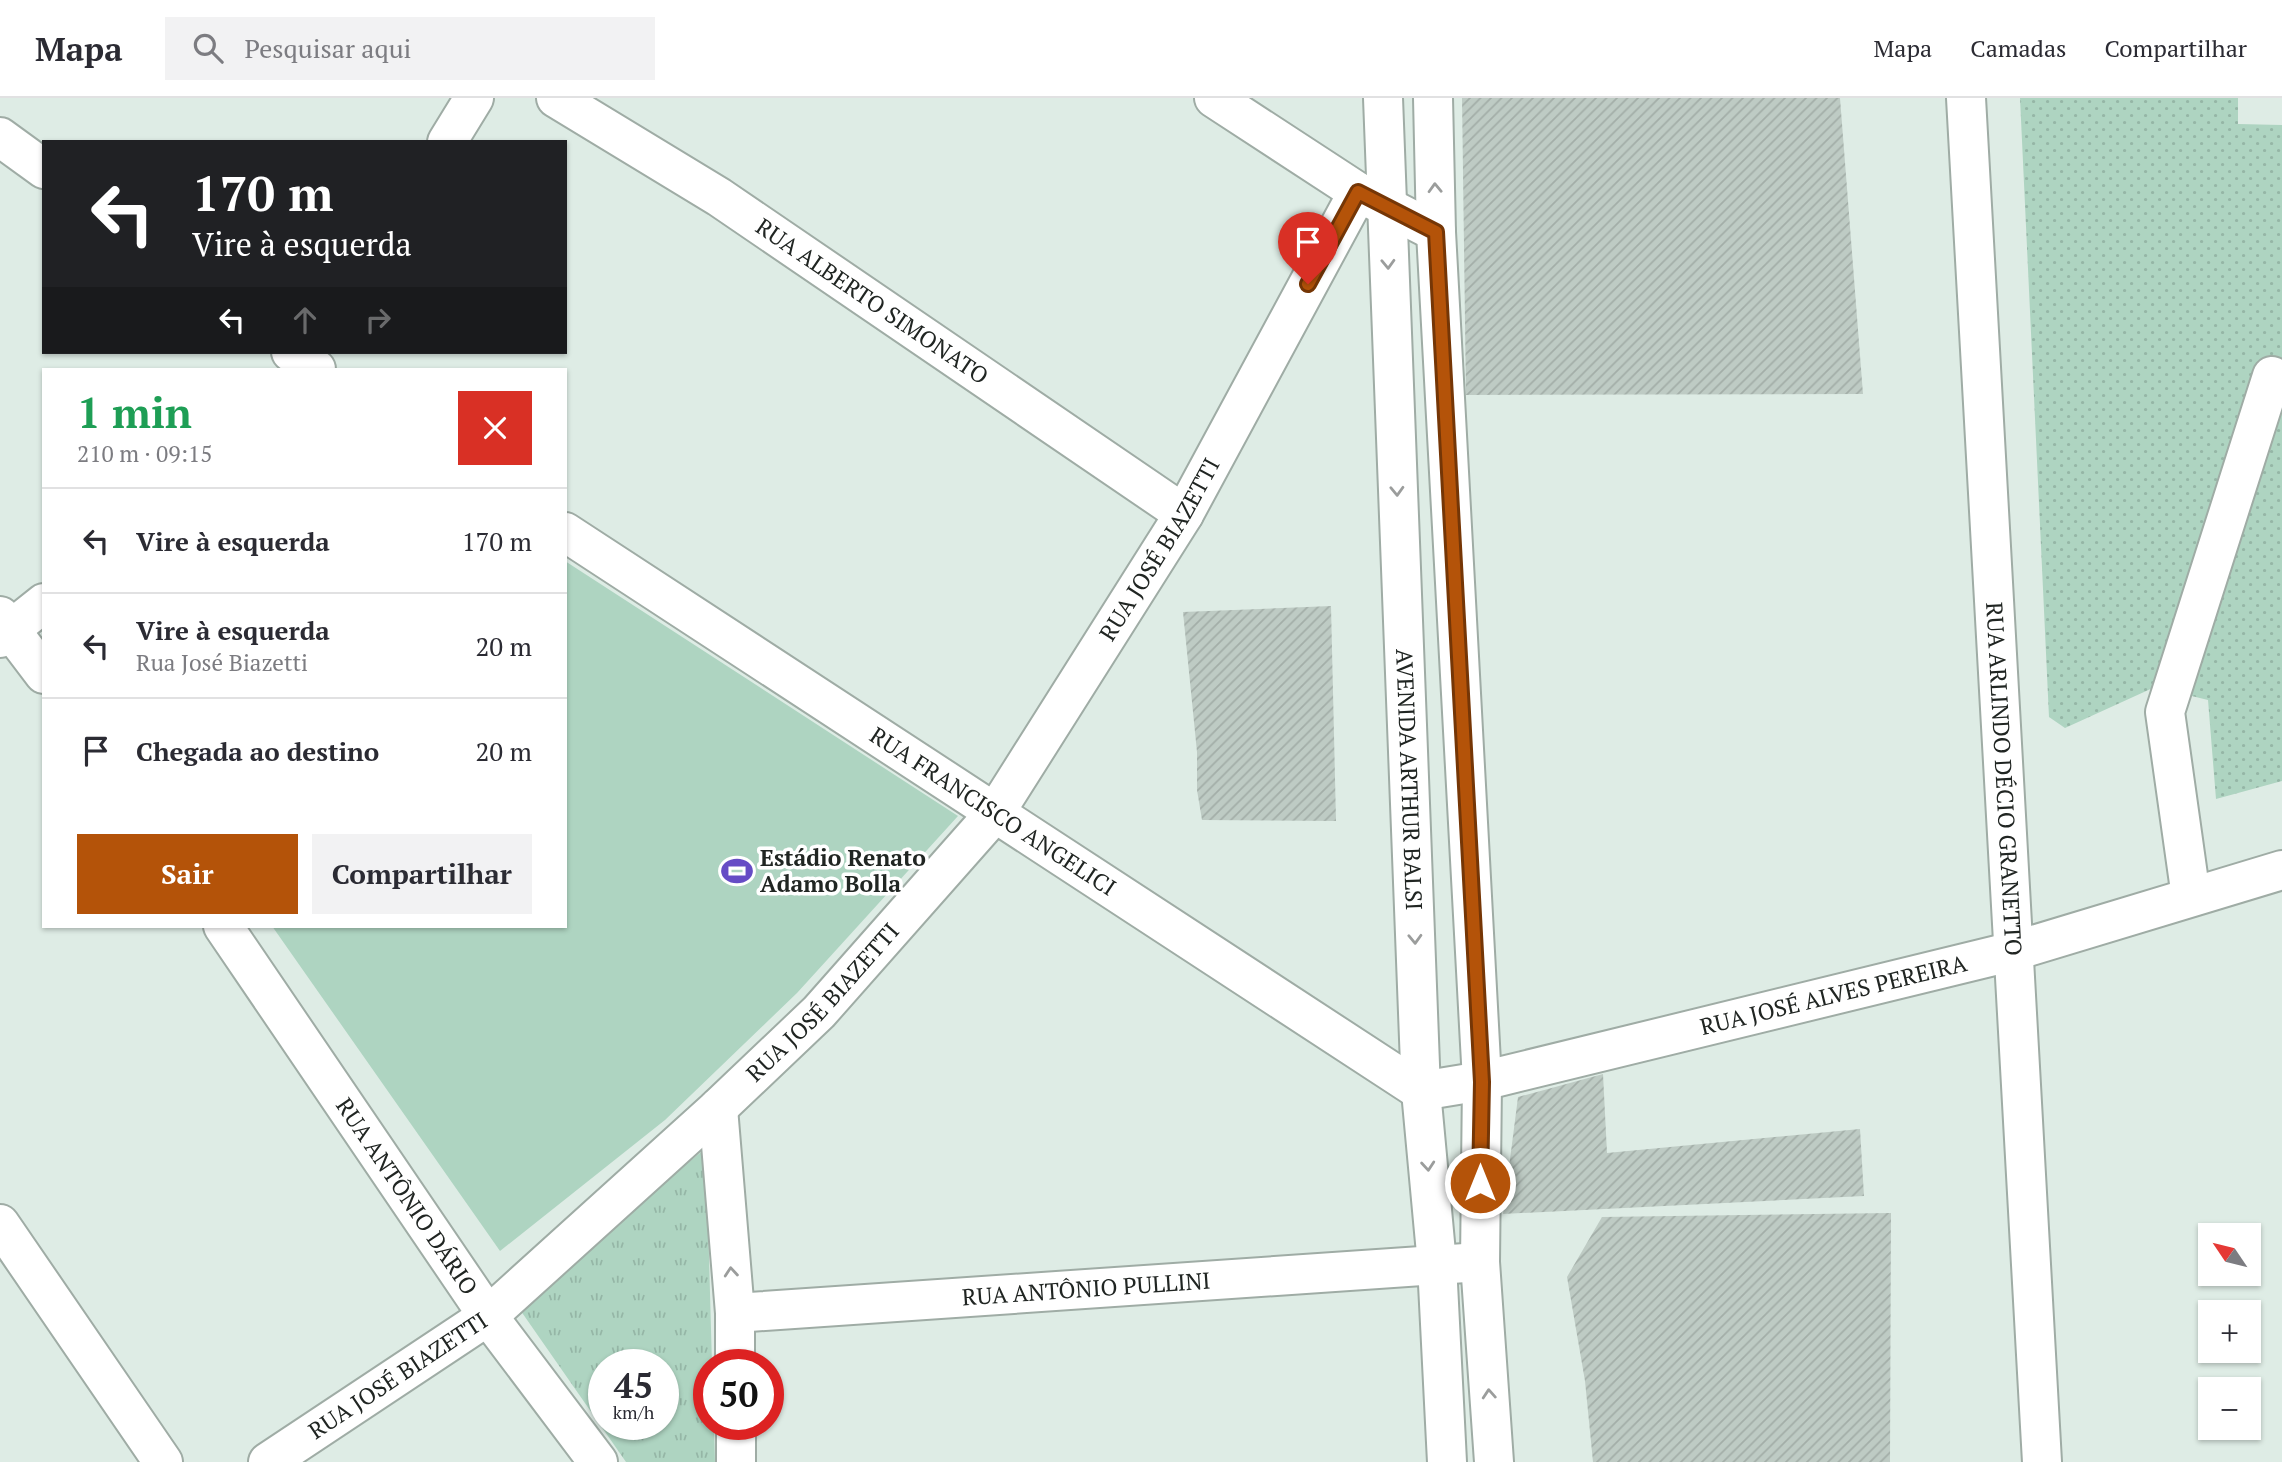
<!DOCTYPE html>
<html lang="pt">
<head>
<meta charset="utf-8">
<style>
  body { margin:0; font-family:"PT Serif",serif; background:#f2f2f3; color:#2b2b33; height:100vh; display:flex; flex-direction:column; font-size:26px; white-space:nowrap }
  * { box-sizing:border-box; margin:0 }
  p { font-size:23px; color:#7c7c81 }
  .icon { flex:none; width:38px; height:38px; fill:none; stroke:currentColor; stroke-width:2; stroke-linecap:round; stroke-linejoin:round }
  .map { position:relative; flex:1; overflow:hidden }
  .drawer { position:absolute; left:42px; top:270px; width:525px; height:560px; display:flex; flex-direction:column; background:#fff; border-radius:0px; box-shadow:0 2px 5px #0004 }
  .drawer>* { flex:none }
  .hud { position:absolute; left:42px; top:42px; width:525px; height:214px; border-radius:0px; box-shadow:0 2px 5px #0004; background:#202124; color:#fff; overflow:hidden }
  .needle { width:46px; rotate:305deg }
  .fabs { position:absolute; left:2198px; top:1125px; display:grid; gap:14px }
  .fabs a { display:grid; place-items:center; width:63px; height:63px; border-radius:0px; background:#fff; box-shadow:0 2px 5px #0004; font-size:35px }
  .speed { position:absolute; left:588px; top:1251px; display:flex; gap:14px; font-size:35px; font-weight:700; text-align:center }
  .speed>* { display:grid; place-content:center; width:91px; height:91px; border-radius:50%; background:#fff; box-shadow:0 2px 5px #0004; line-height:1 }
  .speed small { font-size:18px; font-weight:400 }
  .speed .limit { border:10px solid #d22; background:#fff; color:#111 }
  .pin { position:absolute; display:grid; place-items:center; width:60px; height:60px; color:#fff; margin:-72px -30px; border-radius:50% 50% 50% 0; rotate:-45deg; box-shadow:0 0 7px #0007 }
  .pin .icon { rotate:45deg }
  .me { position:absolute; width:77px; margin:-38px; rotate:0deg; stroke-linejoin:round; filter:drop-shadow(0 0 5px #0008) }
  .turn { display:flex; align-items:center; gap:24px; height:147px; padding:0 35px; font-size:32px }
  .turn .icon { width:91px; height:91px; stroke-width:2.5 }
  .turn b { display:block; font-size:49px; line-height:60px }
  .lanes { display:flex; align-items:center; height:66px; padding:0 35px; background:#0003; justify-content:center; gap:35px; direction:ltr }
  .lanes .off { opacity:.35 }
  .round { display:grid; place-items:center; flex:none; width:74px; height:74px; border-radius:0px; background:#f2f2f3 }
  .headline { display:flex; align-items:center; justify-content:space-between; height:119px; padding:0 35px }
  h1 { font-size:42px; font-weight:700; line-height:52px; color:#1e9e55 }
  .action { display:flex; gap:14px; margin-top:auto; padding:14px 35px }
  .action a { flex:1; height:80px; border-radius:0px; background:#b45309; color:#fff; font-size:28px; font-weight:700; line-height:80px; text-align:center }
  .action a+a { background:#f2f2f3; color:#2b2b33 }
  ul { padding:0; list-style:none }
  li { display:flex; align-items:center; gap:21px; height:105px; padding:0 35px; border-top:2px solid #e1e1e2 }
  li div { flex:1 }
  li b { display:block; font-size:26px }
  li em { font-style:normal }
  header { display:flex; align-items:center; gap:42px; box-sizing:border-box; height:98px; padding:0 35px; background:#fff; border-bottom:2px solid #e1e1e2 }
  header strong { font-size:33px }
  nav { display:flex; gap:38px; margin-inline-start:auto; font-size:24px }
  .search { width:490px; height:63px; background:#f2f2f3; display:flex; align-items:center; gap:18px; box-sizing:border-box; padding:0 24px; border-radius:0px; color:#7c7c81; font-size:26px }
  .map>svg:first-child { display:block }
</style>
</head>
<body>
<header>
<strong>Mapa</strong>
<div class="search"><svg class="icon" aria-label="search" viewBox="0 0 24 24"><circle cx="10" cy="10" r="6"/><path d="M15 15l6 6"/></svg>Pesquisar aqui</div>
<nav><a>Mapa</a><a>Camadas</a><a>Compartilhar</a></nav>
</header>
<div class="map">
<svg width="2282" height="1364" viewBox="0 0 2282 1364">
  <defs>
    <pattern id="grass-dots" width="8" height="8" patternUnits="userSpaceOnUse" patternTransform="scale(1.75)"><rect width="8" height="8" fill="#aed4c1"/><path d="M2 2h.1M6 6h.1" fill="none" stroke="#95b6a6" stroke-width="1.8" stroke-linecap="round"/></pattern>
    <pattern id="park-tufts" width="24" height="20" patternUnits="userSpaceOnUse" patternTransform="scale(1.75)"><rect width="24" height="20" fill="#aed4c1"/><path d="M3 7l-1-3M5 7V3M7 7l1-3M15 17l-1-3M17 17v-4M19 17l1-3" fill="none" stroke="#95b6a6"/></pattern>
    <pattern id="building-hatch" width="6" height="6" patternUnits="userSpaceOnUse" patternTransform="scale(1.75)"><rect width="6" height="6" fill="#becbc4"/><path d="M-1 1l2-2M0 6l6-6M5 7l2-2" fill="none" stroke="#a3aea8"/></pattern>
  </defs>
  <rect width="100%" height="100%" fill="#deece5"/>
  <polygon fill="url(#grass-dots)" points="2020,0 2238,0 2238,26 2282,27 2282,683 2216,701 2208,602 2155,589 2065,630 2049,619"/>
  <path fill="url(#park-tufts)" fill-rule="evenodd" d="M706 1050 712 1267H709V1326L714 1327 715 1364H626L516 1206ZM604 1267H663V1326H604Z"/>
  <polygon fill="#aed4c1" points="565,463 958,718 797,895 665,1022 500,1153 272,828 565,828"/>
  <g fill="url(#building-hatch)">
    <polygon points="1462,0 1840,0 1863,296 1466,297"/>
    <polygon points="1331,508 1336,723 1202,722 1197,692 1197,654 1183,514"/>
    <polygon points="1603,976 1607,1055 1860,1031 1864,1098 1503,1116 1518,999"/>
    <polygon points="1891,1115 1890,1364 1593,1364 1585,1283 1567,1179 1602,1119"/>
  </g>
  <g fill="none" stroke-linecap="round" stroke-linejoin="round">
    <defs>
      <g id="minor">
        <path id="s1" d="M556 0 719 99 1184 416"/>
        <polyline points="1214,0 1358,94 1436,134"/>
        <path id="s2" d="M1966 0 2042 1364"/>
        <polyline points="0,39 44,71"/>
        <polyline points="447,44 474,0"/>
        <polyline points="291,254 316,271"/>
        <path id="s3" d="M565 434 1421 993 1482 983 2014 853 2282 772"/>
        <polyline points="0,518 44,576"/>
        <polyline points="0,540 44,505"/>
        <polyline points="2191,799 2165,614 2272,278"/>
        <path id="s4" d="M223 828 488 1218 598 1364"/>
        <polyline points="718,1010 735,1215 735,1267"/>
        <polyline points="0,1126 163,1364"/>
        <path id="s5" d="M735 1215 1480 1164"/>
        <polyline points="736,1326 736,1364"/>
        <path id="s6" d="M268 1364 488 1218 718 1010 819 914 995 715 1184 416 1358 94"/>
      </g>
      <g id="major">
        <path id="s7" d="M1383 0 1421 993 1437 1166 1447 1364"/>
        <polyline points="1433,0 1436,134 1482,983 1480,1164 1494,1364"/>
      </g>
    </defs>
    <use href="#minor" stroke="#9faca5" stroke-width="42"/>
    <use href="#major" stroke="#9faca5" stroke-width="42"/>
    <use href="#minor" stroke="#fff" stroke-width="38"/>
    <use href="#major" stroke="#fff" stroke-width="38"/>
  </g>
  <defs><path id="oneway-chevron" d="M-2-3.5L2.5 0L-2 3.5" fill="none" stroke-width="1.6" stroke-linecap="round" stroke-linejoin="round" transform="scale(1.75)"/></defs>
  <g stroke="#9b9d9c">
    <use href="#oneway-chevron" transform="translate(1435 90) rotate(-92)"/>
    <use href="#oneway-chevron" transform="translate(1388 166) rotate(88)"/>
    <use href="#oneway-chevron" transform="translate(1397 393) rotate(88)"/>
    <use href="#oneway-chevron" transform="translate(1415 841) rotate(88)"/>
    <use href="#oneway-chevron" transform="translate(1428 1068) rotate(85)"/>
    <use href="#oneway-chevron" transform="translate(731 1174) rotate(-95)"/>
    <use href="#oneway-chevron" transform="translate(1489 1296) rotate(-94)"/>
  </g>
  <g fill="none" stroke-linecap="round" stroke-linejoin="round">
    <defs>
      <polyline id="route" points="1308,186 1358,94 1436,134 1482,984 1480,1085"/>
    </defs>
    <use href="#route" stroke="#753606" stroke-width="18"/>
    <use href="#route" stroke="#b45309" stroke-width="12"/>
  </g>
  <defs>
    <symbol id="stadium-bare" viewBox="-9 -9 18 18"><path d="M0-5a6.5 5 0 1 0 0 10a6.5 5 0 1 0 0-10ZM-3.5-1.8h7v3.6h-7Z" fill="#664cc5" stroke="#fff" stroke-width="2.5" paint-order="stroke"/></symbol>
  </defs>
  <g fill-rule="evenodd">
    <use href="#stadium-bare" x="715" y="751" width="44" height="44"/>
  </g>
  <g text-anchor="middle" stroke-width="7" stroke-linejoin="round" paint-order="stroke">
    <g font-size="23" fill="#202522" stroke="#fff">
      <text dy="8" stroke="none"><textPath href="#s1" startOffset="376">RUA ALBERTO SIMONATO</textPath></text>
      <text dy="8" stroke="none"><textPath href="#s6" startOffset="1290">RUA JOSÉ BIAZETTI</textPath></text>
      <text dy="8" stroke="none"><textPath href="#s7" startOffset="682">AVENIDA ARTHUR BALSI</textPath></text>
      <text dy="8" stroke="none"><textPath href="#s2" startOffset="682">RUA ARLINDO DÉCIO GRANETTO</textPath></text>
      <text dy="8" stroke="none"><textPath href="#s3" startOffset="511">RUA FRANCISCO ANGELICI</textPath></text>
      <text dy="8" stroke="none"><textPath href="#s3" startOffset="1446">RUA JOSÉ ALVES PEREIRA</textPath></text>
      <text dy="8" stroke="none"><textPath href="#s6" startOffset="723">RUA JOSÉ BIAZETTI</textPath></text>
      <text dy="8" stroke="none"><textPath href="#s4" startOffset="327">RUA ANTÔNIO DÁRIO</textPath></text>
      <text dy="8" stroke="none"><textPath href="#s5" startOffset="352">RUA ANTÔNIO PULLINI</textPath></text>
      <text dy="8" stroke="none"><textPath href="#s6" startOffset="156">RUA JOSÉ BIAZETTI</textPath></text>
    </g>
    <g font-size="23" font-weight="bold" fill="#202522" stroke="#fff" text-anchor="start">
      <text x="760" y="768">Estádio Renato<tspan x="760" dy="26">Adamo Bolla</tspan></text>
    </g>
  </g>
</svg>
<div class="fabs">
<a><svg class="needle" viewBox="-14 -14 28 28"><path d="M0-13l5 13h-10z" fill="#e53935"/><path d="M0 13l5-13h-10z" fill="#7c7c81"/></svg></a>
<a>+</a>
<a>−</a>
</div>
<div class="speed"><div>45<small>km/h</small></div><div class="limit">50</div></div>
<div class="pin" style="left:1308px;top:186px;background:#d93025"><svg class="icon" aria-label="arrive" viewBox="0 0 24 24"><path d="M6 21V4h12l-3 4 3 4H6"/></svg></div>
<svg class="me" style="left:1480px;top:1085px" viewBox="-20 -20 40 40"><circle r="17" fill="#b45309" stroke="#fff" stroke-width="3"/><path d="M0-11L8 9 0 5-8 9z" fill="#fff"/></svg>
<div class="hud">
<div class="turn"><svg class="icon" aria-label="left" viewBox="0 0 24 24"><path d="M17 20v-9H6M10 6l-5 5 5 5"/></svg><div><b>170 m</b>Vire à esquerda</div></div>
<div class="lanes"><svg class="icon" aria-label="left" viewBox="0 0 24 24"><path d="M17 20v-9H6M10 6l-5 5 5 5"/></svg><svg class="icon off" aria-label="ahead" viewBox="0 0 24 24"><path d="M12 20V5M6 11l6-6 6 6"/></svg><svg class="icon off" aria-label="right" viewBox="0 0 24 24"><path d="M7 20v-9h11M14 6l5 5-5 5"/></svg></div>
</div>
<section class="drawer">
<div class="headline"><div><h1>1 min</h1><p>210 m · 09:15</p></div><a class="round" style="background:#d93025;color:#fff"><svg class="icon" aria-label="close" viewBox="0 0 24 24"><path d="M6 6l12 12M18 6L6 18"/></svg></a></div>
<ul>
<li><svg class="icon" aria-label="left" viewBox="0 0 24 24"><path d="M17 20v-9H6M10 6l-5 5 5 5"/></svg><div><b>Vire à esquerda</b></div><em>170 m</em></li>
<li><svg class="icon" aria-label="left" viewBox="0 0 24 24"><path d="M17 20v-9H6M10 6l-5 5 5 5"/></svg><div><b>Vire à esquerda</b><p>Rua José Biazetti</p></div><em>20 m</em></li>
<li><svg class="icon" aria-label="arrive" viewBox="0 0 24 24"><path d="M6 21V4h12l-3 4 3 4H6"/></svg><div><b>Chegada ao destino</b></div><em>20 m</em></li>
</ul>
<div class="action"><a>Sair</a><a>Compartilhar</a></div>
</section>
</div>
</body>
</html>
